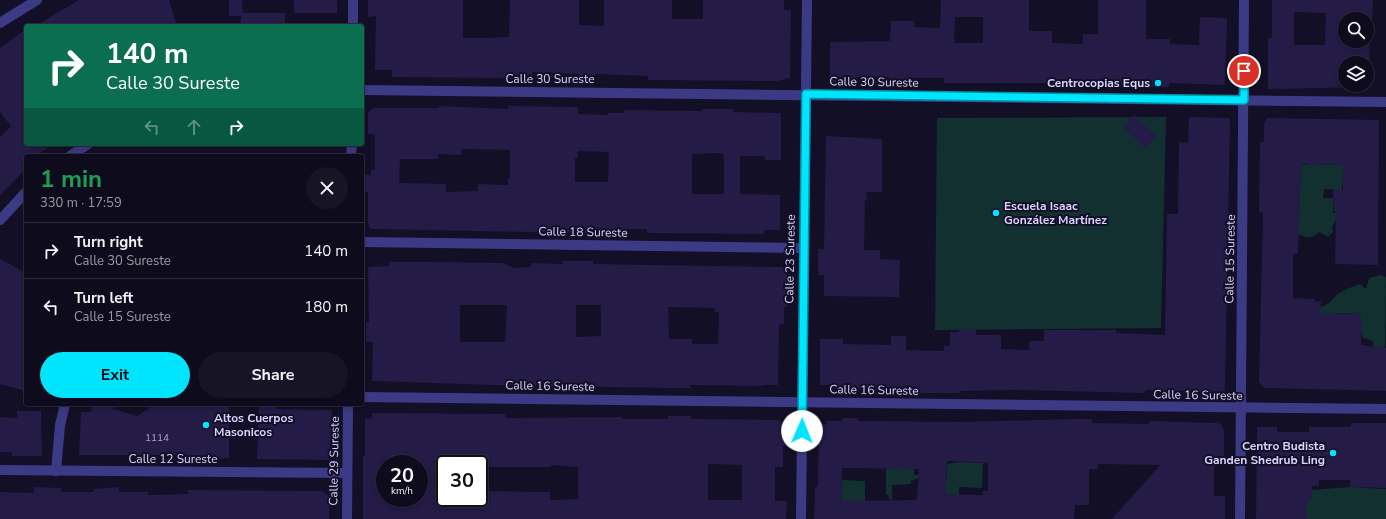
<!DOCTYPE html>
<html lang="en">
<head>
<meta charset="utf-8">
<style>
  body { margin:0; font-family:"Nunito Sans",sans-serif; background:#171425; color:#f1f3f6; height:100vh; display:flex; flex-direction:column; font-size:15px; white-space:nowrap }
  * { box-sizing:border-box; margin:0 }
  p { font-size:13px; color:#9b9ba3 }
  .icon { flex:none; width:22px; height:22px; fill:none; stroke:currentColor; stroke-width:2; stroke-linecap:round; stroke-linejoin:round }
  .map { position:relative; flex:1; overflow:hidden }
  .sheet { position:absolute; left:24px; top:154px; width:340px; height:252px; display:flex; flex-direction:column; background:#0e0b1c; border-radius:4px; box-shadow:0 2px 6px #0003,0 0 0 1px #2e2b3b }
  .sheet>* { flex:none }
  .top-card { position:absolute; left:24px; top:24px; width:340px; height:122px; border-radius:4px; box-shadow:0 2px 6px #0003,0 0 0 1px #2e2b3b; background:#0b6e4f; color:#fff; overflow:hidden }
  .controls { position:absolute; left:1338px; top:12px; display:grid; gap:8px }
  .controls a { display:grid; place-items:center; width:36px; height:36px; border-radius:50%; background:#0e0b1c; box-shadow:0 2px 6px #0003,0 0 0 1px #2e2b3b; font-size:20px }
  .speed { position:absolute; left:376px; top:455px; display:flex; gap:8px; font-size:20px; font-weight:700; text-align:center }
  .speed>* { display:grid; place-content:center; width:52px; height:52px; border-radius:50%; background:#0e0b1c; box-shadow:0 2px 6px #0003,0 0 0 1px #2e2b3b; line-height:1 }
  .speed small { font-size:10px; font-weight:400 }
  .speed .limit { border:2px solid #111; border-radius:6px; background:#fff; color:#111 }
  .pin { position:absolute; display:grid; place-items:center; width:34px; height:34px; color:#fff; margin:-17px; border:2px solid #fff; border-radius:50%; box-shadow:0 1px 4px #0007 }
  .me { position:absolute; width:44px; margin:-22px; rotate:1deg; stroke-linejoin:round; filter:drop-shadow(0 0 3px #0008) }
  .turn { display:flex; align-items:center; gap:14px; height:84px; padding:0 16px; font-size:18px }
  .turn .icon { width:52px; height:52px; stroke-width:2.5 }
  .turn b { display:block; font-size:28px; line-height:34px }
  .lanes { display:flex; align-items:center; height:38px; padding:0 16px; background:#0003; justify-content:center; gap:20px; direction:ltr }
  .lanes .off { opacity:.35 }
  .round { display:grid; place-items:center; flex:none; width:42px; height:42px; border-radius:21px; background:#171425 }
  .overview { display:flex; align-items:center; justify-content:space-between; height:68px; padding:0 16px }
  h1 { font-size:24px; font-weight:700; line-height:30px; color:#1e9e55 }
  .primary-button { display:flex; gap:8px; margin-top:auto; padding:8px 16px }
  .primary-button a { flex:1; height:46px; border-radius:24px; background:#00e5ff; color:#111; font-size:16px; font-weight:700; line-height:46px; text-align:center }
  .primary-button a+a { background:#171425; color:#f1f3f6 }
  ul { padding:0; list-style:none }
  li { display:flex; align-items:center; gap:12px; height:56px; padding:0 16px; border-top:1px solid #2e2b3b }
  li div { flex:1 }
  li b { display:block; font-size:15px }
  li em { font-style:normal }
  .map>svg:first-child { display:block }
</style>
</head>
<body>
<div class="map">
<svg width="1386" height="519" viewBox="0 0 1386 519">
  <rect width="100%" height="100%" fill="#130f26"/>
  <g fill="#12302f">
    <polygon points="1166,117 1161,328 935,330 937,118"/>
    <path d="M1301 164 1304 165 1308 164 1344 165 1355 171 1343 172 1342 190 1324 189 1323 198H1333V213H1339L1332 228 1333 232 1328 237 1319 232C1313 239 1306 238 1298 234Z"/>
    <path d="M1381 275 1386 277 1385 348 1373 347V341L1363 338 1361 332V314L1337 313 1336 332H1320V307C1332 304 1330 300 1338 294 1345 289 1352 287 1360 284L1366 289 1369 278Z"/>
    <polygon points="914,459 914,475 919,475 919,478 911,481 911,484 892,485 892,500 889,499 889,495 886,495 886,469 889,469 889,461"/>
    <polygon points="959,462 983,463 982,488 959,487 959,500 937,499 936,480 947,480 947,464"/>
    <polygon points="842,480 865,481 865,501 841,501"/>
    <polygon points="1350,487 1386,489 1386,519 1307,519 1307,499 1312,490"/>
  </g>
  <g fill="#241b47" fill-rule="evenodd">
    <polygon points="79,0 169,0 177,26 35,26"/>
    <polygon points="229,0 242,0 243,13 285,13 285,26 240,26 241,16 229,16"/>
    <rect x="294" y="0" width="43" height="13"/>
    <polygon points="368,0 463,0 463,38 486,38 509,37 510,0 579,0 579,25 604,26 604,0 672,0 672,19 703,19 703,0 784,0 784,10 791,10 790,78 777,81 648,80 648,76 595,74 595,79 579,78 579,74 532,72 532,80 498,78 392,77 392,70 375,70 376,16 368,17"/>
    <path d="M941 0H1029V31H1052V43L1083 44V34H1098V0H1146V39H1170V44L1199 45 1200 17 1227 18 1225 85 1169 83V87H1145V85L1072 84V87H1052V83H944V78H912V81L889 80V77H856V82H830V42L890 41 891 21H914V27L940 28ZM955 17H983V43H954Z"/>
    <path d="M1272 0H1373L1372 20H1370L1369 87 1268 89V38H1272ZM1294 12 1326 13 1325 45H1294ZM1345 19H1367V41H1345ZM1345 63H1367V85H1345Z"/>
    <polygon points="26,29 26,144 53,144 36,156 26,156 26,169 0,195 0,137 11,126 0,112 0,48"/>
    <path d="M439 106 508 109V106L578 107V114L608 115V113H624V110L702 111V109H733V112L781 113V160H765V156H740V194L780 195V230H764V234L647 233V229H601V233H581L372 229 369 227 368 223V192H364V175H371V170H375V134H368V112L374 108H439ZM462 149 510 150V178H508V185L478 184V191L446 192V184L399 183 400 159H438V154L462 155ZM578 151 609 152 608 182H575V158H578ZM722 153 724 155V194H692V154Z"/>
    <polygon points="1134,115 1157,137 1146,149 1123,127"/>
    <polygon points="1189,117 1230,118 1225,392 1145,390 1145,393 1013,390 960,391 960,393 914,393 914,390 843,389 834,388 834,385 820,385 820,339 843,339 843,344 891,345 891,336 906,336 906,350 944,351 944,346 950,346 950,332 959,332 959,329 976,329 976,335 1001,335 1001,349 1029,350 1030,341 1044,341 1044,330 1116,330 1116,333 1165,335 1167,214 1178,214 1179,142 1188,143"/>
    <polygon points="1267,118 1379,120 1378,265 1335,264 1336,212 1334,212 1333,189 1343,190 1343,165 1301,164 1298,254 1293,254 1293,298 1315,299 1315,302 1321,301 1320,313 1361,314 1361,345 1386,348 1386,391 1265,388 1259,382 1263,213 1259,212 1260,142 1264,142 1264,124"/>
    <polygon points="826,136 882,139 882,192 866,192 867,200 865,200 864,250 880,250 880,259 900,260 899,297 824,296 824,275 818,275 818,249 824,249"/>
    <polygon points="0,259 26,273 26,391 0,384"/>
    <path d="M562 261H593V264L782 267 788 270 787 307H784V324H779L778 385H762V386L690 385V388H668L494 385 372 381 373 342H366V322H369L368 267 389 266V262H437L502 263 515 268 531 267V263L562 264ZM460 305H507L505 342H460ZM576 305H601V336L576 337ZM668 307 715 308V312H719L718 344H692V339H669Z"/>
    <polygon points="92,404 115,404 113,409 137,416 156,404 229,404 229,458 182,458 182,455 79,455 81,412 91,412"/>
    <polygon points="259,404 276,404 276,409 332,410 329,460 257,459"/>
    <polygon points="17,411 41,411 42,456 12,456 12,452 0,452 0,417 17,418"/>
    <path d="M372 413 505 414V418L622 417V419H668V416H691V419L779 420 785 424V446H783V467H775V501H787L786 519H363V456H365V419L372 418ZM385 464H419V498H380L381 470 385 469ZM445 464H479V467H551V465L578 467V499L550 500V492L479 491V498H445ZM708 464 742 465V500H708Z"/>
    <path d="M842 418H858V421L960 422 1075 419H1092V423L1149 424V421L1216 423 1221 424 1224 430V457H1214V496H1225V519H1112L1160 465 1098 464V469H1089V505H1075L1074 519H814L815 487H818L819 423 826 424V421H842ZM947 461 988 463V491H983V495L946 494ZM842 468 919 469 917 500 841 501Z"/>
    <polygon points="1351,423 1386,423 1386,488 1350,487 1350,480 1319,480 1319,486 1312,486 1312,499 1307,499 1307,519 1256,519 1257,427 1277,427 1277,432 1309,432 1309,427 1350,427"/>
    <polygon points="34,487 61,488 61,492 94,492 94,489 119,487 119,492 148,492 148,495 189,494 187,490 315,491 322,491 330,497 329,519 0,519 0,492 34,493"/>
  </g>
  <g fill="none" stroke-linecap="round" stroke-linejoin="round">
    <g stroke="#3d3a85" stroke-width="10">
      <polyline points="0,23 37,0"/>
      <polyline points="353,26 353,0"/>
      <polyline points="362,90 1386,102"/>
      <polyline points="70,156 88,144"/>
      <polyline points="351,156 352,144"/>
      <polyline points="0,220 26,192"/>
      <polyline points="362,242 803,248"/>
      <polyline points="362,397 1386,409"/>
      <polyline points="0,470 346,473"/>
      <polyline points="56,471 60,425 65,404"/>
      <polyline points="347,519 348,404"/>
      <polyline points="801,519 807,0"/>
      <polyline points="1240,519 1244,0"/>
    </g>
  </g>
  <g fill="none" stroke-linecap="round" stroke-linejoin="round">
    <defs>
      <polyline id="route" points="802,431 806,94 1244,100 1244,71"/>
    </defs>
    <use href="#route" stroke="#0095a6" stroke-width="10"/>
    <use href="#route" stroke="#00e5ff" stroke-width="7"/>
  </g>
  <g fill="#00e5ff" stroke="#130f26" stroke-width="1.5">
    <circle cx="1158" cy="83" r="4"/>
    <circle cx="996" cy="213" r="4"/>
    <circle cx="206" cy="425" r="4"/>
    <circle cx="1333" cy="453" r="4"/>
  </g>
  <g text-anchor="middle" stroke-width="4" stroke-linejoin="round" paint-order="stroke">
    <g font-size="10" fill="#aca6d1">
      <text x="157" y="441">1114</text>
    </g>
    <g font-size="12" fill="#d9d4ff" stroke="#130f26">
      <text x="550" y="83">Calle 30 Sureste</text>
      <text transform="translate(874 82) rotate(1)" y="4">Calle 30 Sureste</text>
      <text transform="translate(583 232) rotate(1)" y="4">Calle 18 Sureste</text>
      <text transform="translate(790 259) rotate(-89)" y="4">Calle 23 Sureste</text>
      <text transform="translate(1230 259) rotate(-89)" y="4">Calle 15 Sureste</text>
      <text transform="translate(550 386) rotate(1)" y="4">Calle 16 Sureste</text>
      <text transform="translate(874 390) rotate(1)" y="4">Calle 16 Sureste</text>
      <text transform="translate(1198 395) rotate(1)" y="4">Calle 16 Sureste</text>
      <text x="173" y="463">Calle 12 Sureste</text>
      <text transform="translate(334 461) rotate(-89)" y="4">Calle 29 Sureste</text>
    </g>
    <g font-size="12" font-weight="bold" fill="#d9d4ff" stroke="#130f26" text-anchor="end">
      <text x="1150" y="87">Centrocopias Equs</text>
      <text x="1004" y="210" text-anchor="start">Escuela Isaac<tspan x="1004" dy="14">González Martínez</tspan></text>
      <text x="214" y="422" text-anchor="start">Altos Cuerpos<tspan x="214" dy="14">Masonicos</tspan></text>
      <text x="1325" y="450">Centro Budista<tspan x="1325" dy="14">Ganden Shedrub Ling</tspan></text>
    </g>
  </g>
</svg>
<div class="controls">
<a><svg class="icon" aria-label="search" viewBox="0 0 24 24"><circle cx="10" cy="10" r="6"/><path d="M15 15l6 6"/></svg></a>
<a><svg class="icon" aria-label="layers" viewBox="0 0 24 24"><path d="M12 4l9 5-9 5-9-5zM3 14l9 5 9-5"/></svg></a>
</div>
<div class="speed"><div>20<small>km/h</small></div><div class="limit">30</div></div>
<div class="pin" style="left:1244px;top:71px;background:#d93025"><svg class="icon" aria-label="arrive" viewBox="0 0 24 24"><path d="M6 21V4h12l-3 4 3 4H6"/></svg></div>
<svg class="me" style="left:802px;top:431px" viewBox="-20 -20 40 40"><circle r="19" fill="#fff"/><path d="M0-13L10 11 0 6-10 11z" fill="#00e5ff"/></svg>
<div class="top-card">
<div class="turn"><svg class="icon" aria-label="right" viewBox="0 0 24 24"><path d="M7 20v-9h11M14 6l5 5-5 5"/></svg><div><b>140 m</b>Calle 30 Sureste</div></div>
<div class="lanes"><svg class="icon off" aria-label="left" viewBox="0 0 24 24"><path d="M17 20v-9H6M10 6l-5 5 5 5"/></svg><svg class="icon off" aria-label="ahead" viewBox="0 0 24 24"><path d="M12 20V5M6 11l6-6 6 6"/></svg><svg class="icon" aria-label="right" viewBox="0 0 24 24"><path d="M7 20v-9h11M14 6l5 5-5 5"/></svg></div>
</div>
<section class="sheet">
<div class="overview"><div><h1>1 min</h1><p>330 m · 17:59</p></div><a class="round"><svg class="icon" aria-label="close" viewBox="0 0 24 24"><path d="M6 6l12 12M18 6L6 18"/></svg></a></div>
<ul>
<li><svg class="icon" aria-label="right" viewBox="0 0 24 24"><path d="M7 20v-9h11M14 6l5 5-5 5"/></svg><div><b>Turn right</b><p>Calle 30 Sureste</p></div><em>140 m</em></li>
<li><svg class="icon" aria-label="left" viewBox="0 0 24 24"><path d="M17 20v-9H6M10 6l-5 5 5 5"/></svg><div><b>Turn left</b><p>Calle 15 Sureste</p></div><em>180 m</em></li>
</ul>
<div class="primary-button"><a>Exit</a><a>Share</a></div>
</section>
</div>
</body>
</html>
